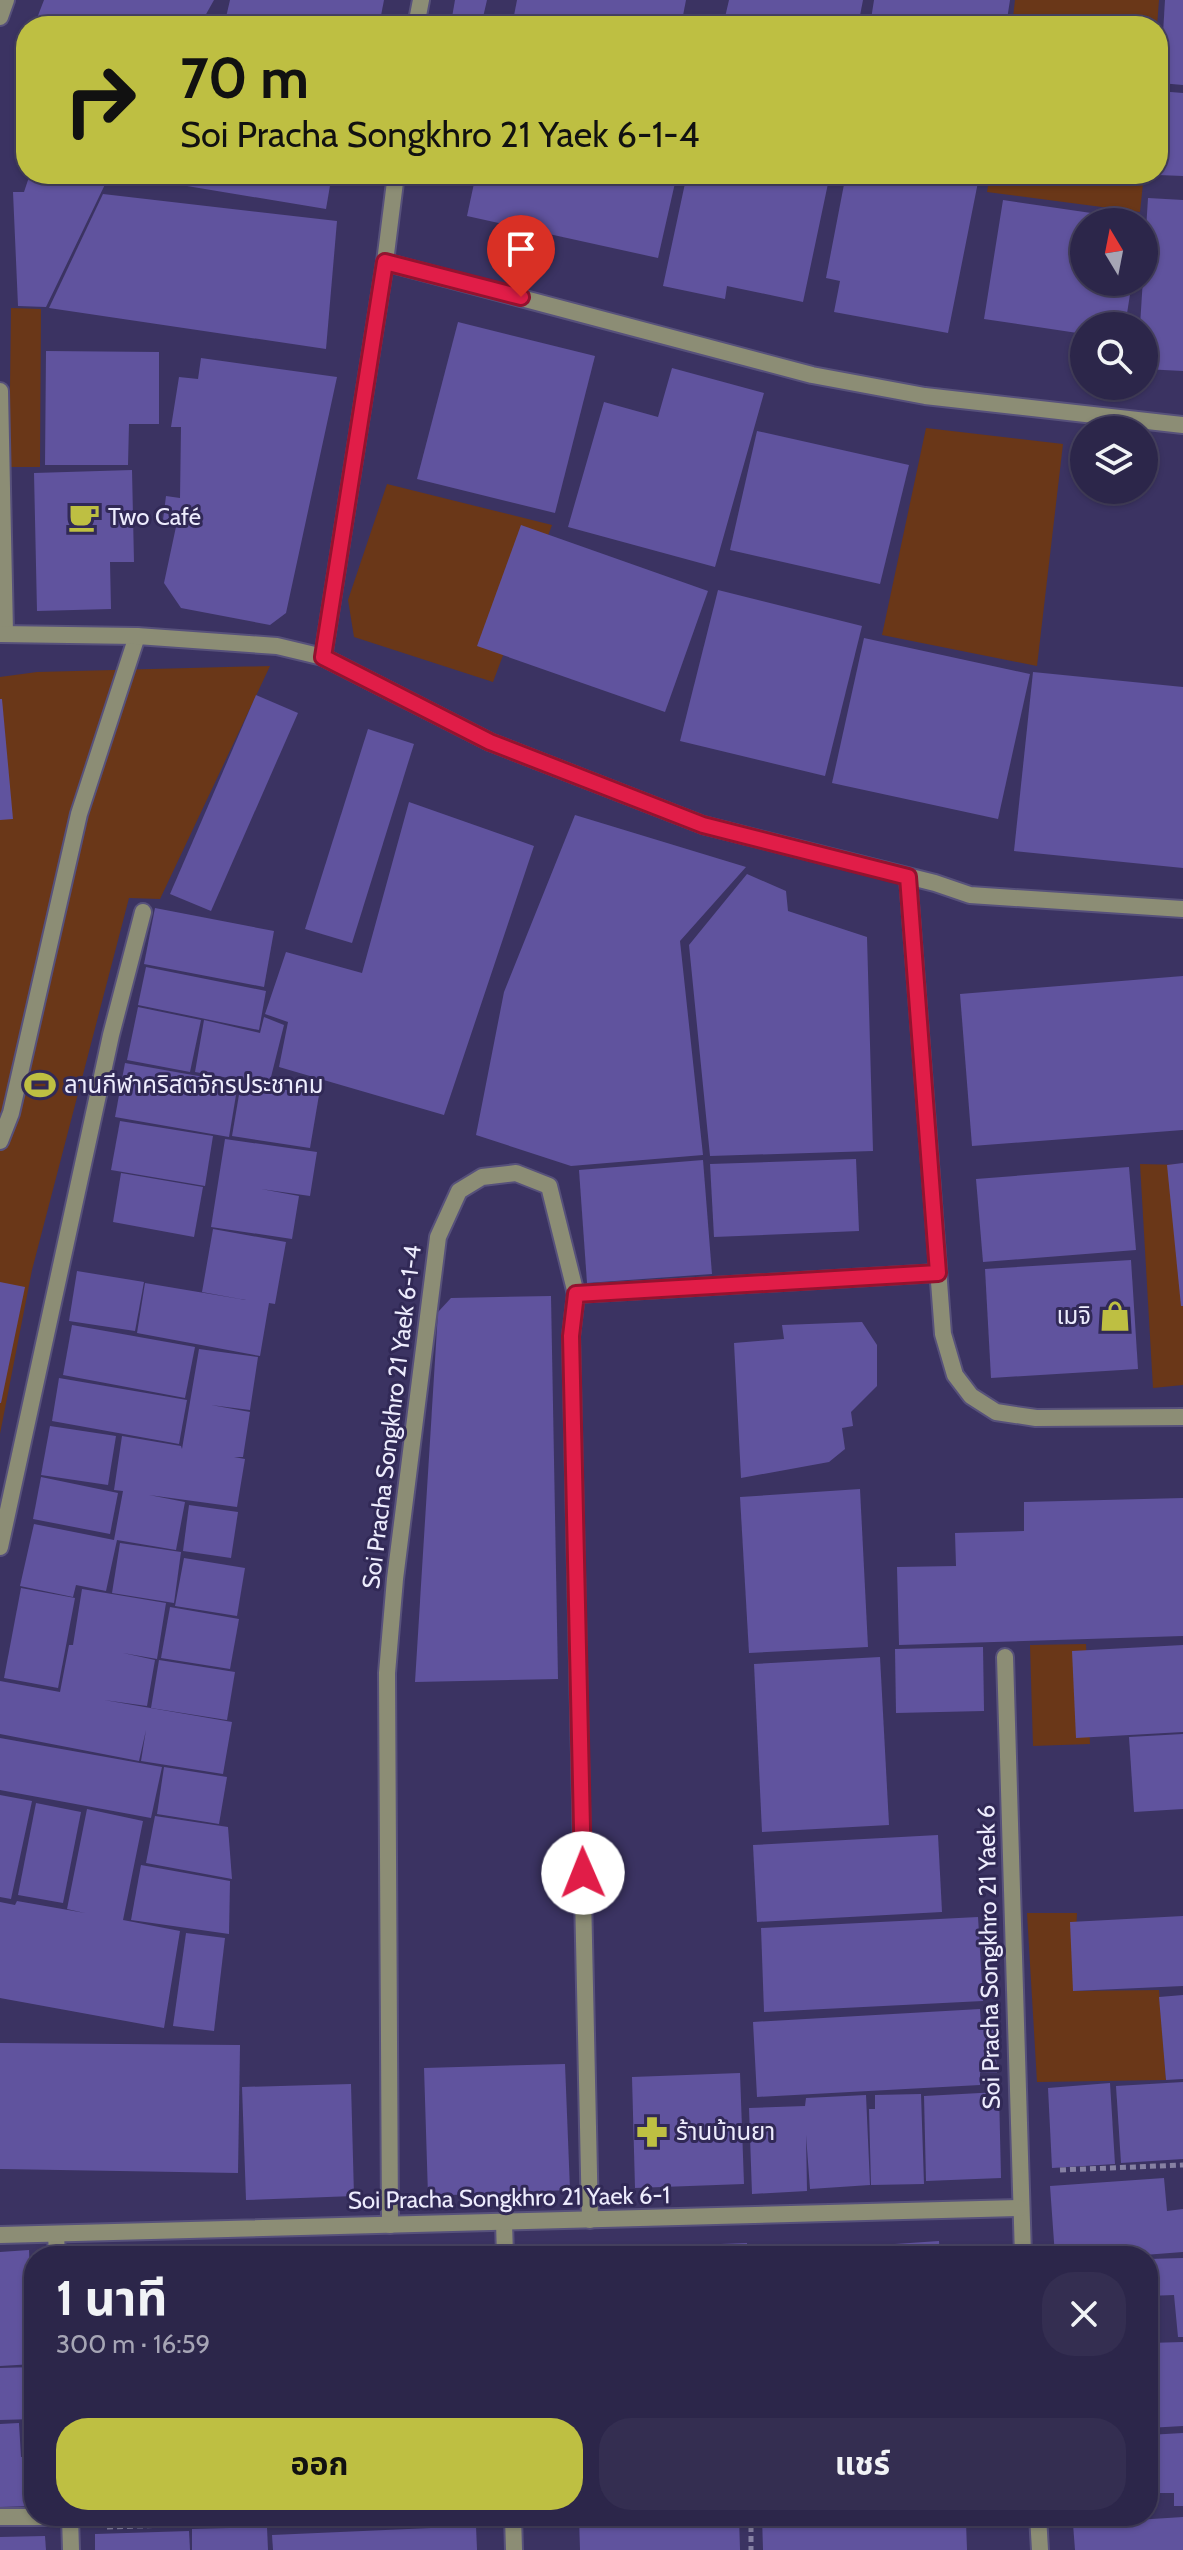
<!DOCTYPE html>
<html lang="th">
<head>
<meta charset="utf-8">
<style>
  body { margin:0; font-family:Cabin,"Noto Sans Thai",sans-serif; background:#342e51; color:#f1f3f6; height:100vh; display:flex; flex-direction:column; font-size:30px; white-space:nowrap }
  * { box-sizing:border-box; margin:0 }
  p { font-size:26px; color:#a6a5b5 }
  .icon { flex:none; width:44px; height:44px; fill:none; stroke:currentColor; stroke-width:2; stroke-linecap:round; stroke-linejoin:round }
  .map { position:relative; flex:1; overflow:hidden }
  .drawer { position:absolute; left:24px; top:2246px; width:1134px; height:280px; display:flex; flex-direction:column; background:#2c264a; border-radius:32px; box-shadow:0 2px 6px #0004,0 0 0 2px #484362 }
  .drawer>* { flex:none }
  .guide { position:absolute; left:16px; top:16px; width:1152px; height:168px; border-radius:32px; box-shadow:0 2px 6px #0004,0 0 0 2px #484362; background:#bebf42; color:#111; overflow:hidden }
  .needle { width:52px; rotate:350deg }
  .tools { position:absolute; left:1070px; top:208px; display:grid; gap:16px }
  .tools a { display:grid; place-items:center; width:88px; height:88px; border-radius:50%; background:#2c264a; box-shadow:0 2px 6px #0004,0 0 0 2px #484362; font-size:40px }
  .pin { position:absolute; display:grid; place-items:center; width:68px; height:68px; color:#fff; margin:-82px -34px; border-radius:50% 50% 50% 0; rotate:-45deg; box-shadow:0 0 8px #0007 }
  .pin .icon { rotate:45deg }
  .me { position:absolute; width:88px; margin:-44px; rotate:359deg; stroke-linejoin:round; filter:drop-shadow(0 0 6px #0008) }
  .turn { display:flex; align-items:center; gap:28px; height:168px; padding:0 32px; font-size:36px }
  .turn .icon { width:104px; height:104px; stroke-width:2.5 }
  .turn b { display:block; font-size:56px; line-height:68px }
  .round { display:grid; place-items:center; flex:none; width:84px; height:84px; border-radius:32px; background:#342e51 }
  .overview { display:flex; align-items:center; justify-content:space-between; height:136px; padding:0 32px }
  h1 { font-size:48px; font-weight:700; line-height:60px }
  .primary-button { display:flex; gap:16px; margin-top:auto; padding:16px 32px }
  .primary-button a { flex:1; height:92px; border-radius:32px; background:#bebf42; color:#111; font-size:32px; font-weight:700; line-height:92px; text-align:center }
  .primary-button a+a { background:#342e51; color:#f1f3f6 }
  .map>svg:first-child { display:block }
</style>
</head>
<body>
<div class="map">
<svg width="1183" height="2550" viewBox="0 0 1183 2550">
  <rect width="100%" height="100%" fill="#3b3362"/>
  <g fill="#6a3718">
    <polygon points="1015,0 1159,0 1157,26 1012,26"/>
    <polygon points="990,174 1144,174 1140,212 987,192"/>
    <polygon points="11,308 41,309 40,467 9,467"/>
    <polygon points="926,428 1063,444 1037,666 882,635"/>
    <polygon points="387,484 552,525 493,682 354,637 348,600"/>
    <polygon points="270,666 160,899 129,898 32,1270 0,1434 0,677 37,672"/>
    <polygon points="1140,1164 1183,1165 1183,1385 1153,1388"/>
    <polygon points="1086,1644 1090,1744 1033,1746 1030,1645"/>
    <polygon points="1027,1913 1077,1913 1073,1991 1159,1990 1166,2080 1037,2082"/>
  </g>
  <g fill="#60539e">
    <polygon points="44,0 214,0 205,16 196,26 34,26"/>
    <polygon points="230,0 384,0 379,26 224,26"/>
    <polygon points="455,0 487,0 481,26 451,23"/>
    <polygon points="517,0 686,0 681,26 512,26"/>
    <polygon points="729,0 863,0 858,26 723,26"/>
    <polygon points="874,0 1010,0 1006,26 870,26"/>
    <polygon points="1165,0 1183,0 1183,85 1160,83"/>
    <polygon points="26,47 26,80 15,75"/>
    <polygon points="1158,91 1183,93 1183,176 1158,175"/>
    <polygon points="30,174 110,174 46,307 18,306 13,192 24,192"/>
    <polygon points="115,174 332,174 326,209"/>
    <polygon points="476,174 677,174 658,258 467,216"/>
    <polygon points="687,174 830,174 803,302 727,286 725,299 663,286"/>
    <polygon points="846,174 964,174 979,177 948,333 834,312 840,281 826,278"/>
    <polygon points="103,194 337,221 326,349 49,308"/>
    <polygon points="1148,198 1183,200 1183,371 1144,369 1144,326 1140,326"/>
    <polygon points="1003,200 1139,220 1084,222 1084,282 1132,282 1125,326 1084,326 1084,334 984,319"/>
    <polygon points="458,322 595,356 555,513 417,479"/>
    <polygon points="46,351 159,352 159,424 129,424 128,465 45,465"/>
    <polygon points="201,358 337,377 286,613 270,625 181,608 164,583 177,522 163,520 166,496 180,498 181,427 171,427 179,377 198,379"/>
    <polygon points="672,368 764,393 715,567 568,527 604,402 658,417"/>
    <polygon points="757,431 909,465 880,584 730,550"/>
    <polygon points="132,470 134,562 110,562 111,609 37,611 34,473"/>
    <polygon points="521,525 708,591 665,712 477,646"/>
    <polygon points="718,590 862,626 825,776 680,741"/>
    <polygon points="864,638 1030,674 998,819 832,783"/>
    <polygon points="1033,672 1183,687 1183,868 1014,851"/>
    <polygon points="256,695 298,713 211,911 170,894"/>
    <polygon points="0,699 2,699 13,819 0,820"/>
    <polygon points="368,729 414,744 352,943 305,929"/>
    <polygon points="409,802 534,846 444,1115 279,1067 288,1022 265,1014 286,952 362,973"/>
    <polygon points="575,815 746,867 680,941 703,1155 571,1166 476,1135 504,992"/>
    <polygon points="747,874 786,891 788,911 867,937 873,1151 710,1156 689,945"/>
    <polygon points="155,908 274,931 264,987 144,964"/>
    <polygon points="146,967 266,991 259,1030 138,1005"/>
    <polygon points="1183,976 1183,1130 972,1146 960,994"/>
    <polygon points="138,1007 201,1020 190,1072 127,1060"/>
    <polygon points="264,1017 284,1025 269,1085 195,1072 204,1020 260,1033"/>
    <polygon points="125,1063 238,1083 229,1137 115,1117"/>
    <polygon points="241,1083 319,1095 310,1148 232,1136"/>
    <polygon points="120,1121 213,1136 205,1186 111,1170"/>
    <polygon points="225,1139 317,1152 310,1196 261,1189 299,1196 292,1239 211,1227"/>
    <polygon points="856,1159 859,1231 714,1237 710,1164"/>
    <polygon points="703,1160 712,1274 587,1283 579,1170"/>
    <polygon points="1183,1163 1183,1306 1181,1306 1167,1165"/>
    <polygon points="1129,1167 1136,1250 983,1262 976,1179"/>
    <polygon points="121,1173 203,1187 194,1237 113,1222"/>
    <polygon points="213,1229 286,1242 275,1304 269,1303 260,1356 137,1333 145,1283 246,1300 202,1292"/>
    <polygon points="1131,1260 1138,1369 991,1378 985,1269"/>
    <polygon points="77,1271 144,1282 135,1331 69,1321"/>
    <polygon points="0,1282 25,1287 1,1403 0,1403"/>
    <polygon points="551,1296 558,1679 415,1682 438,1312 451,1298"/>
    <polygon points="862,1322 877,1345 877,1386 851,1412 853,1426 842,1428 845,1449 829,1462 741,1478 734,1343 784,1339 782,1325"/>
    <polygon points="72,1325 195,1347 185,1398 63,1375"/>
    <polygon points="199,1349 258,1357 250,1410 211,1405 250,1412 243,1457 234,1457 245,1459 237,1507 149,1495 185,1502 176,1550 117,1540 106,1591 76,1585 73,1597 20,1586 34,1524 114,1540 123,1491 114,1490 122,1436 181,1446 182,1449"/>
    <polygon points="59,1378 187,1400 179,1444 52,1421"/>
    <polygon points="50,1426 116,1436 108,1485 41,1475"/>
    <polygon points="41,1477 118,1493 110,1534 33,1519"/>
    <polygon points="860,1489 868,1647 749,1653 740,1497"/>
    <polygon points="1183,1498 1183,1636 899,1645 897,1567 956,1566 955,1533 1024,1531 1024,1502"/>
    <polygon points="189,1505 238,1512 231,1558 183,1551"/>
    <polygon points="120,1543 181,1552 174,1603 112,1593"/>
    <polygon points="184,1558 245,1568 237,1616 175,1606"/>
    <polygon points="21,1588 75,1598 58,1688 4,1678"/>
    <polygon points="82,1589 166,1603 157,1659 123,1653 155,1660 147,1706 104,1700 232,1722 223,1774 141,1761 146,1730 139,1761 0,1734 0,1681 60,1692 69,1645 73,1645"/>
    <polygon points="170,1607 239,1619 230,1669 161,1658"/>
    <polygon points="1183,1645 1183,1732 1076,1738 1072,1651"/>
    <polygon points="983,1647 984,1711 896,1713 895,1649"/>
    <polygon points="880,1657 889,1825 762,1832 754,1664"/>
    <polygon points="159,1660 235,1672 227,1720 151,1708"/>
    <polygon points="1183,1734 1183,1809 1134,1812 1129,1737"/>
    <polygon points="0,1738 162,1767 151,1818 0,1790"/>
    <polygon points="164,1767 227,1777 219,1824 157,1814"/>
    <polygon points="0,1795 32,1801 11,1899 0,1897"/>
    <polygon points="36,1803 81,1812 63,1903 18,1895"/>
    <polygon points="87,1809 143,1821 123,1920 180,1931 164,2028 0,1998 0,1902 15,1905 17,1901 85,1913 67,1909"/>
    <polygon points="155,1816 228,1827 232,1879 146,1863"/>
    <polygon points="938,1835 942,1912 757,1922 753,1845"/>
    <polygon points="141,1865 230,1881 229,1934 131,1920"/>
    <polygon points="1183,1916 1183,1986 1073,1991 1070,1922"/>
    <polygon points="978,1917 983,2001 764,2012 761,1928"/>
    <polygon points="186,1933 225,1938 214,2031 173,2026"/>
    <polygon points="1183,1995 1183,2079 1166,2080 1159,1997"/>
    <polygon points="980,2009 981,2024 994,2022 997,2073 980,2073 980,2085 757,2097 753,2022"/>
    <polygon points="0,2043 240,2045 238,2173 0,2169"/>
    <polygon points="565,2064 570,2190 428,2196 424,2068"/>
    <polygon points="740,2073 744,2184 635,2188 632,2077"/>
    <polygon points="1183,2082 1183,2159 1121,2163 1116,2086"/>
    <polygon points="1110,2083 1115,2164 1052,2168 1048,2088"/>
    <polygon points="351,2084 354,2196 246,2200 242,2087"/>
    <polygon points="999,2092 1001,2178 926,2181 924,2096"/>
    <polygon points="921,2094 924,2184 871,2185 869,2109 875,2109 875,2095"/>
    <polygon points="866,2095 870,2185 810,2189 806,2135 807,2191 752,2194 749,2108 805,2106 806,2098"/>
    <polygon points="1164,2178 1167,2211 1183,2209 1183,2252 1131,2256 1055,2256 1050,2186"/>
    <polygon points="939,2241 940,2256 822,2256 821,2249"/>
    <polygon points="747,2243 747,2256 534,2256 534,2251"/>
    <polygon points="29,2250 34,2364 0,2366 0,2252"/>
    <polygon points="1183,2258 1183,2337 1178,2337 1174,2295 1148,2296 1148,2259"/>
    <polygon points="1183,2342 1183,2426 1148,2428 1148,2343"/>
    <polygon points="34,2367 34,2419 0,2420 0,2368"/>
    <polygon points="19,2423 21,2457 34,2456 34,2506 0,2507 0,2424"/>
    <polygon points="1183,2433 1183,2506 1174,2506 1174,2493 1148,2493 1148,2435"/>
    <polygon points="93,2516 140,2516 140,2520 93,2521"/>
    <polygon points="579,2516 739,2516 740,2550 580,2550"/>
    <polygon points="762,2516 992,2516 992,2521 966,2522 967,2550 763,2550"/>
    <polygon points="1183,2517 1183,2550 1075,2550 1073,2524"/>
    <polygon points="476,2526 477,2550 273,2550 272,2535"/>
    <polygon points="267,2527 268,2550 192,2550 192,2529"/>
    <polygon points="189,2531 190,2550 95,2550 95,2534"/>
    <polygon points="45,2536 46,2550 0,2550 0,2537"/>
  </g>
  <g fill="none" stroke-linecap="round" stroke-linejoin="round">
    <defs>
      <g id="service">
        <polyline points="0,1141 11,1113 79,814 137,636"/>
        <polyline points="0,2517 70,2517"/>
        <polyline points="274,2518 310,2516"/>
      </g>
      <g id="minor">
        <polyline points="0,17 6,0"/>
        <polyline points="416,26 421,0"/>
        <polyline points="385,262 812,375 925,396 1183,425"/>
        <polyline points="0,391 5,633"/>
        <polyline points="0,634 137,636 277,646 323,657 490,742 703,825 935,883 970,895 1183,909"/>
        <polyline points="323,657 385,262 396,174"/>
        <polyline points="908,877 943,1334 955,1375 971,1396 996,1412 1036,1418 1183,1417"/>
        <polyline points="576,1294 571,1336 590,2220"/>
        <polyline points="0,1547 111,1035 143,912"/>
        <polyline points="1005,1657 1023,2256"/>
        <polyline points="504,2222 505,2256"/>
        <polyline points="390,2225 387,1673 395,1579 438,1237 459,1191 482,1177 516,1173 549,1186 576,1294 938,1273"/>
        <polyline points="56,2234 57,2256"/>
        <polyline points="0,2235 1020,2208"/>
        <polyline points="70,2516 71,2550"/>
        <polyline points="513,2516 514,2550"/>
        <polyline points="1038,2516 1040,2550"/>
      </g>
    </defs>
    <use href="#service" stroke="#57517b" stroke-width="20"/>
    <use href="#minor" stroke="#57517b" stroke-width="20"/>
    <g stroke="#8681a3" stroke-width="5" stroke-dasharray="6 4" stroke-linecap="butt">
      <polyline points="1060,2170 1183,2165"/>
      <polyline points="751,2516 751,2550"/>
      <polyline points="107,2527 237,2523"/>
    </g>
    <use href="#service" stroke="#8c8d75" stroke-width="16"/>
    <use href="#minor" stroke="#8c8d75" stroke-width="16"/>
  </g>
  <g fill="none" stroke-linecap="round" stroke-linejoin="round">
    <defs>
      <polyline id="route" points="521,297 385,262 323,657 490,742 703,825 908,877 938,1273 576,1294 571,1336 583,1873"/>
    </defs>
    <use href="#route" stroke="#92132f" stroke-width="20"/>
    <use href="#route" stroke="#e11d48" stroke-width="14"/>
  </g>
  <defs>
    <symbol id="cafe-bare" viewBox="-9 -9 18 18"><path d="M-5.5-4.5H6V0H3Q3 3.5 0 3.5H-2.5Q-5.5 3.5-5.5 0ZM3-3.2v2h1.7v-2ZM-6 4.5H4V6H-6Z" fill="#bebf42" stroke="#312956" stroke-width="2.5" paint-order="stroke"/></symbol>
    <symbol id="stadium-bare" viewBox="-9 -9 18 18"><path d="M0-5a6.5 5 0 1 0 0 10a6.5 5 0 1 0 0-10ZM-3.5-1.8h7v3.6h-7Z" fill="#bebf42" stroke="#312956" stroke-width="2.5" paint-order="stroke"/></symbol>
    <symbol id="shop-bare" viewBox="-9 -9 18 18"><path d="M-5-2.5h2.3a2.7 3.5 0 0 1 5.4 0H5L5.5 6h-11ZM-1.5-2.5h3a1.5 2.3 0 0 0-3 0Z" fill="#bebf42" stroke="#312956" stroke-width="2.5" paint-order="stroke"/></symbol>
    <symbol id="pharmacy-bare" viewBox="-9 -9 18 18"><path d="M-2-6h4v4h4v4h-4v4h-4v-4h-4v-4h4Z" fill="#bebf42" stroke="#312956" stroke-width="2.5" paint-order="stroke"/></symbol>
  </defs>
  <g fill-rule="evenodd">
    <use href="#cafe-bare" x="62" y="495" width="44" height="44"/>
    <use href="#stadium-bare" x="18" y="1063" width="44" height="44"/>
    <use href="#shop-bare" x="1093" y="1294" width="44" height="44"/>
    <use href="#pharmacy-bare" x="630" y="2110" width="44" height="44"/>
  </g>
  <g text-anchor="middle" stroke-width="6" stroke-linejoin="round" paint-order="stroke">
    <g font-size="24" fill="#edecfd" stroke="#312956" text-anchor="start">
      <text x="108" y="525">Two Café</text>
      <text x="64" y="1093">ลานกีฬาคริสตจักรประชาคม</text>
      <text x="1091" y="1324" text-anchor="end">เมจิ</text>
      <text x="676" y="2140">ร้านบ้านยา</text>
    </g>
    <g font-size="24" fill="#edecfd" stroke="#312956">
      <text transform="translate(392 1417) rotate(-83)" y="8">Soi Pracha Songkhro 21 Yaek 6-1-4</text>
      <text transform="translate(989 1957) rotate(-91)" y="8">Soi Pracha Songkhro 21 Yaek 6</text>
      <text transform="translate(509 2198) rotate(-1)" y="8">Soi Pracha Songkhro 21 Yaek 6-1</text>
    </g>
  </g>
</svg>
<div class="tools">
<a><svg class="needle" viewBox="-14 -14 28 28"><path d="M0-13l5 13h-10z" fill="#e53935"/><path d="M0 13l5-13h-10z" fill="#a6a5b5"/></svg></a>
<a><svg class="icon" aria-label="search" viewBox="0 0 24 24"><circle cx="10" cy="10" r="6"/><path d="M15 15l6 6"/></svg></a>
<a><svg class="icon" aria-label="layers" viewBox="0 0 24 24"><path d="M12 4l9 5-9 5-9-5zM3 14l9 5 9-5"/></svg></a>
</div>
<div class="pin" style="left:521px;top:297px;background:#d93025"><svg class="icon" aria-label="arrive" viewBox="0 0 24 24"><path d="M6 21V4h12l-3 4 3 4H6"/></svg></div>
<svg class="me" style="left:583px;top:1873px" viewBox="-20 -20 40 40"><circle r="19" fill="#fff"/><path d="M0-13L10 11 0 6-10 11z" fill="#e11d48"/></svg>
<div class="guide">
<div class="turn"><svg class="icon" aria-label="right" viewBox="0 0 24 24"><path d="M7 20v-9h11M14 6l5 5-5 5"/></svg><div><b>70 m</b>Soi Pracha Songkhro 21 Yaek 6-1-4</div></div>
</div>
<section class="drawer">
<div class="overview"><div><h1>1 นาที</h1><p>300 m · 16:59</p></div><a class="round"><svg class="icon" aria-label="close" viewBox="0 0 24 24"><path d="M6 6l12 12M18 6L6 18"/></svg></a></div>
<div class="primary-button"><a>ออก</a><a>แชร์</a></div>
</section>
</div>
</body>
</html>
